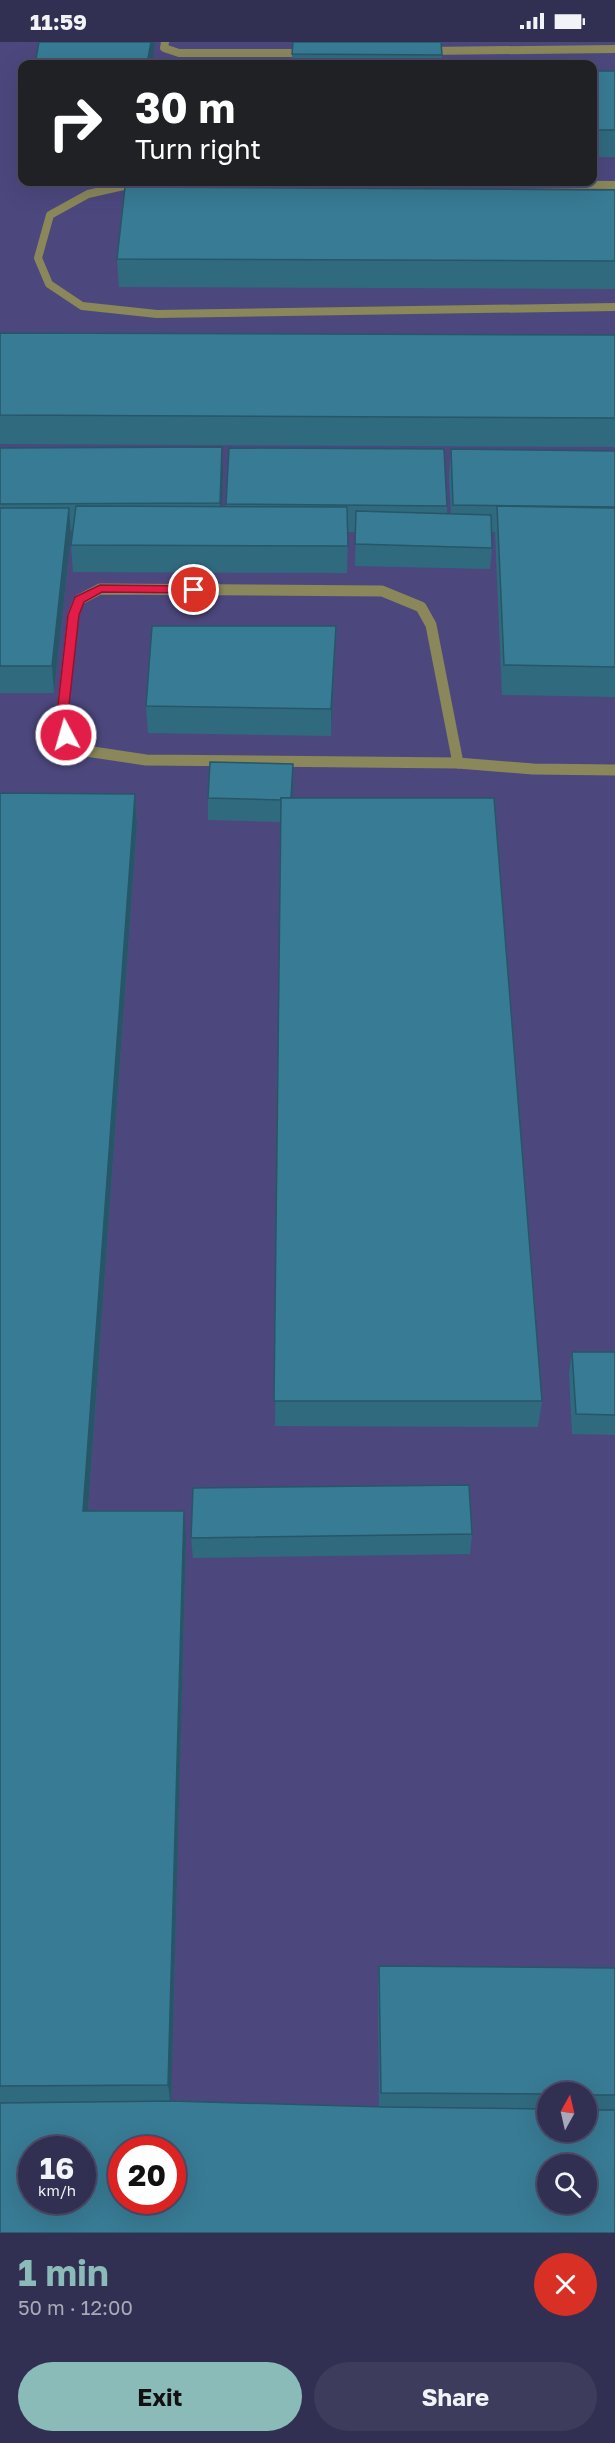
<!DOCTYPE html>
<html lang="en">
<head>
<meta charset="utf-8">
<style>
  body { margin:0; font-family:"Golos Text",sans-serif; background:#3d3c5c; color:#f1f3f6; height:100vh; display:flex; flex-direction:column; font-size:22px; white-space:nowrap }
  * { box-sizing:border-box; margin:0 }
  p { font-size:20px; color:#a8a9b8 }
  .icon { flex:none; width:33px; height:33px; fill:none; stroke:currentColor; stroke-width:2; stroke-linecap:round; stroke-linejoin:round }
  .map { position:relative; height:2191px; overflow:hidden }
  .details { display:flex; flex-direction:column; background:#323052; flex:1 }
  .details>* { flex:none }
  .banner { position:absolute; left:18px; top:18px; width:579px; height:126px; border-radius:12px; box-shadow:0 6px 24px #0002,0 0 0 2px #4d4b69; background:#202124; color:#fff; overflow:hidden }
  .needle { width:39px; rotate:8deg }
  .controls { position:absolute; left:537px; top:2040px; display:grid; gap:12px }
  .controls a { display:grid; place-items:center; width:60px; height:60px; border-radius:50%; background:#323052; box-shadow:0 6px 24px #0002,0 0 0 2px #4d4b69; font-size:30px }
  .speed { position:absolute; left:18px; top:2094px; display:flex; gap:12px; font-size:30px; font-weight:700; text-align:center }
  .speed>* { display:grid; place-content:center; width:78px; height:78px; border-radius:50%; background:#323052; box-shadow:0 6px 24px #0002,0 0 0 2px #4d4b69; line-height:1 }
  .speed small { font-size:15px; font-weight:400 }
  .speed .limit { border:9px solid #d22; background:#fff; color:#111 }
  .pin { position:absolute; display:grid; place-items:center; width:51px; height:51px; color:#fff; margin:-26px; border:3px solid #fff; border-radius:50%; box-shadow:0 2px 6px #0007 }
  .me { position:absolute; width:66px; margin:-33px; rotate:354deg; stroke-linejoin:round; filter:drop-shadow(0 0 4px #0008) }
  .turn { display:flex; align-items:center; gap:21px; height:126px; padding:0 18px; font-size:27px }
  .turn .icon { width:78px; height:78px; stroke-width:2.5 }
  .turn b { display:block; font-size:42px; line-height:51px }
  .round { display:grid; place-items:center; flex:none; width:63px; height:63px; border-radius:32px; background:#3d3c5c }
  .overview { display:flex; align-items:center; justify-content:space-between; height:102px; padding:0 18px }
  h1 { font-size:36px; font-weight:700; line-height:45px; color:#8bbbb9 }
  .action { display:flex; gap:12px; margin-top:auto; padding:12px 18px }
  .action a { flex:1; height:69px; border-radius:36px; background:#8bbbb9; color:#111; font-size:24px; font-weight:700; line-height:69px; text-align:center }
  .action a+a { background:#3d3c5c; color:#f1f3f6 }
  .status { display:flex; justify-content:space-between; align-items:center; height:42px; padding:0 30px; background:#323052; direction:ltr }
  .status svg { height:16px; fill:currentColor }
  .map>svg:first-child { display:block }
</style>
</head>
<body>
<div class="status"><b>11:59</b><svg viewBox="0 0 49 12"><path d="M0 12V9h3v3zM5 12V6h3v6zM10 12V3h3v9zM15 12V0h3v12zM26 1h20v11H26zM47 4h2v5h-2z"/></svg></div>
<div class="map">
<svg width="615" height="2191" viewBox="0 0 615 2191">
  <rect width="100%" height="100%" fill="#42406e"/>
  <path fill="#4c487e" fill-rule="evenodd" d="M0 0H615V2191H0ZM22 22H592V140H22ZM548 2050H586V2090H548ZM32 2108H82V2158H32ZM122 2108H172V2158H122ZM548 2122H586V2162H548Z"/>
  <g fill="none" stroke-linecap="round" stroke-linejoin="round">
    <g stroke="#8a875a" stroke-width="8">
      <polyline points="165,0 164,6 179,11 308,11"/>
      <polyline points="427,9 615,7"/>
      <polyline points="176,140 128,143 88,152 50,173 38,216 49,242 82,264 157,272 615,265"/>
      <polyline points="275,140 615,143"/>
    </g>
    <g stroke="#8a875a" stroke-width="11">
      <polygon points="100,547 382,549 421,565 431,583 458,721 146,718 86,709 66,693 62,672 73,573 79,558"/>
      <polyline points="458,721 533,727 615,728"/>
    </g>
  </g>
  <g fill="#306a7f" fill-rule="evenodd">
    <polygon points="292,12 442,13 442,22 292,22"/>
    <rect x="592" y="29" width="23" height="86"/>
    <polygon points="615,148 615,247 119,245 117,217"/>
    <polygon points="0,291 615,293 615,405 0,402"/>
    <polygon points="0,406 223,432 221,465 226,465 229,406 447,464 447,471 451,472 449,434 451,407 615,409 615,655 502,653 495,490 491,490 492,506 490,527 355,524 356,490 348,490 347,531 73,530 71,503 73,488 71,488 71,493 54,651 0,651"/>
    <polygon points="335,611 331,694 148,691 146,664"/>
    <polygon points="293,744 292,756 542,1359 538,1385 275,1384 280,780 208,778 208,756"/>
    <path d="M0 751 135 752 137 781 88 1469 186 1496 171 2059 379 2065 378 1944 379 1924 615 1926V2191H0ZM548 2050H586V2090H548Z"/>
    <polygon points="572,1310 615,1310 615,1393 572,1392 569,1331"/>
    <polygon points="472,1492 470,1512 193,1516 191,1496"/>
  </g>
  <g fill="#275668">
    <polygon points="151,0 155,0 152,22 147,22"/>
    <polygon points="222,405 223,432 221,488 220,461"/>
    <polygon points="69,466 71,493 54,651 52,624"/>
    <polygon points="336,584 335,611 331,694 331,667"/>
    <polygon points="293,722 293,744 291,781 291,758"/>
    <polygon points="135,752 137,781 86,1496 83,1469"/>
    <polygon points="184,1469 186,1496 171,2064 168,2043"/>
  </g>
  <g fill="#387b94" stroke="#275668" stroke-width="1.5" fill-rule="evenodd">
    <polygon points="39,0 151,0 147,22 35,22"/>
    <polygon points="293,0 441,0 442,13 292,12"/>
    <rect x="592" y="29" width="23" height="59"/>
    <polygon points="125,145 615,148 615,219 117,217"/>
    <polygon points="0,291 615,293 615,376 0,373"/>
    <polygon points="222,405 220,461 0,462 0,406"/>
    <polygon points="229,406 444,407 447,464 226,462"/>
    <polygon points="451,407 615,409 615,465 453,463"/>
    <polygon points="76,464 347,465 348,504 71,503"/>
    <polygon points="497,464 615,466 615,625 504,623"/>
    <polygon points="0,466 69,466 52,624 0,624"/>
    <polygon points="356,469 491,473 492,506 355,502"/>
    <polygon points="152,584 336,584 331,667 146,664"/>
    <polygon points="210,720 293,722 291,756 281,756 281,758 208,756"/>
    <polygon points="0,751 135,752 83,1469 184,1469 168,2043 0,2044"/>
    <polygon points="281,756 494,756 542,1359 274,1359"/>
    <polygon points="572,1310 615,1310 615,1373 576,1372"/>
    <polygon points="469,1443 472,1492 191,1496 193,1446"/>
    <polygon points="379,1924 615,1926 615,2053 586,2053 586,2050 548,2050 548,2052 381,2051"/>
    <path d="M171 2059 384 2065 548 2067V2090H586V2068H615V2191H0V2061ZM32 2108H82V2158H32ZM122 2108H172V2158H122ZM548 2122H586V2162H548Z"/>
  </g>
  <polygon fill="#e11d48" stroke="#92132f" stroke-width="1.5" points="100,543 194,544 199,548 194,551 102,550 84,560 79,573 68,672 72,693 66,697 60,693 57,672 68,573 75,555"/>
</svg>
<div class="controls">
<a><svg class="needle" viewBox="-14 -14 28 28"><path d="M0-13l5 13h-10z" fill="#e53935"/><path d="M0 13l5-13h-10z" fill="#a8a9b8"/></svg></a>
<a><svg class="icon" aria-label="search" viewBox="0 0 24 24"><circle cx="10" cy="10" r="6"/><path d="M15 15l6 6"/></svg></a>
</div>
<div class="speed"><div>16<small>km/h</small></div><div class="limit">20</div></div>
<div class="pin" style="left:194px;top:548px;background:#d93025"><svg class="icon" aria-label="arrive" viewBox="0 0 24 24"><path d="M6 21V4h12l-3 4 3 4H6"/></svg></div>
<svg class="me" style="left:66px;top:693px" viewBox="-20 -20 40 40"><circle r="17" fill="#e11d48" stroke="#fff" stroke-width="3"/><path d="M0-11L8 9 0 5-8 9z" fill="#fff"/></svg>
<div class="banner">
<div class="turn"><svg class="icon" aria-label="right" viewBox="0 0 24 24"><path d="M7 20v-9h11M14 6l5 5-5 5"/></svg><div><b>30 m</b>Turn right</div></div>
</div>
</div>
<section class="details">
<div class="overview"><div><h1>1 min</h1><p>50 m · 12:00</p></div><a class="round" style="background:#d93025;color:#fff"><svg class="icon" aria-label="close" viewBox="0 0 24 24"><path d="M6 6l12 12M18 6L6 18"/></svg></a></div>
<div class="action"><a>Exit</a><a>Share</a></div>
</section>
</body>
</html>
